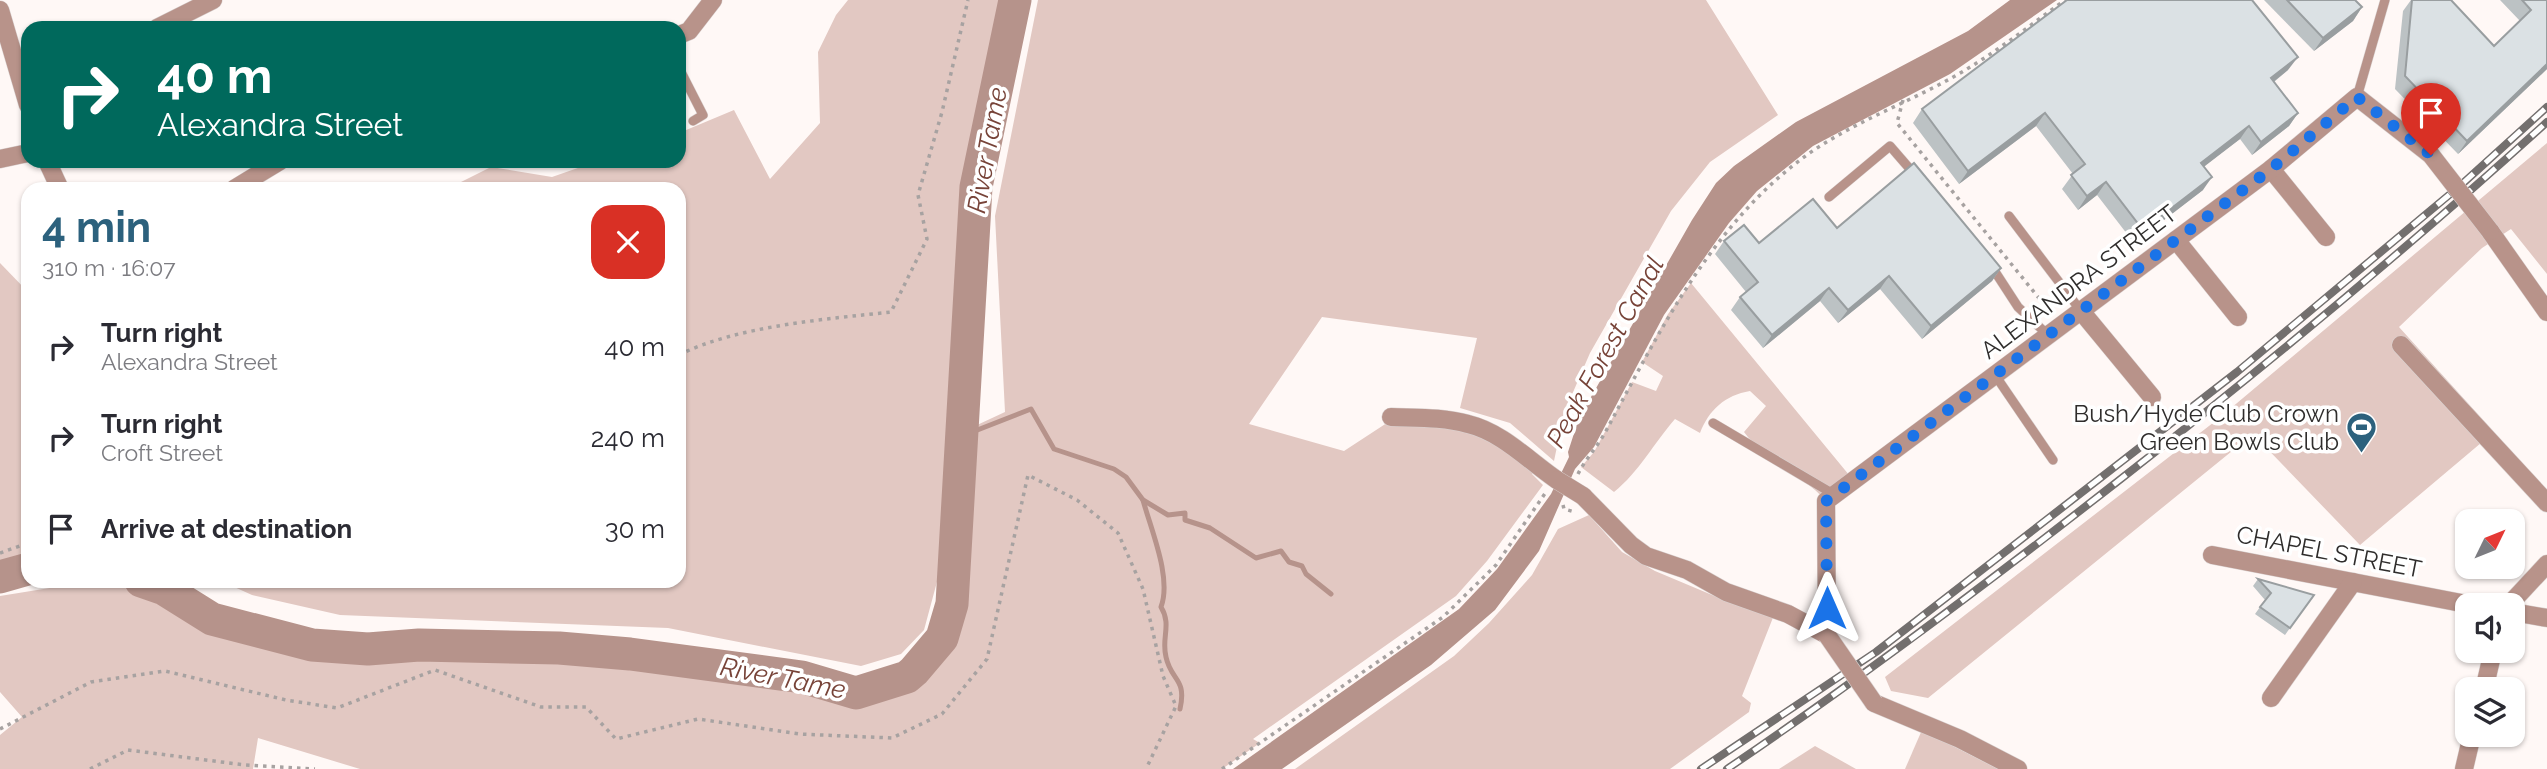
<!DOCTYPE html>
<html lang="en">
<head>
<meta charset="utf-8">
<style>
  body { margin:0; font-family:Raleway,sans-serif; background:#f2f2f3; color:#2b2b33; height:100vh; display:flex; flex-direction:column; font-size:26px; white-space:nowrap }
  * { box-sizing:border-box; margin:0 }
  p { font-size:23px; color:#7c7c81 }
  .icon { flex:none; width:38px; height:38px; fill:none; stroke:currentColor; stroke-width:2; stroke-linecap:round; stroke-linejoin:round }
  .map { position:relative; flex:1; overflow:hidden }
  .details { position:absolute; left:21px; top:182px; width:665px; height:406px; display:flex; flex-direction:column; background:#fff; border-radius:21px; box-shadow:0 2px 5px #0004 }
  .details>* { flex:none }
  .banner { position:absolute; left:21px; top:21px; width:665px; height:147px; border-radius:21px; box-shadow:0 2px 5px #0004; background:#00695c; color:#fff; overflow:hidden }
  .needle { width:46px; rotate:47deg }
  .buttons { position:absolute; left:2455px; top:509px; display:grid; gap:14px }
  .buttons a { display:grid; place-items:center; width:70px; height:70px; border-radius:14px; background:#fff; box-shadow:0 2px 5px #0004; font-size:35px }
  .pin { position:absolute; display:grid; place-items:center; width:60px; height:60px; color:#fff; margin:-72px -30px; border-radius:50% 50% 50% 0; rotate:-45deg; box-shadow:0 0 7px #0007 }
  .pin .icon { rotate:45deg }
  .me { position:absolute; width:77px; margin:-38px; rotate:0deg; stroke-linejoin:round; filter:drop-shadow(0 0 5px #0008) }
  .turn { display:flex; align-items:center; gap:24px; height:147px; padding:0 21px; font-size:32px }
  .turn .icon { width:91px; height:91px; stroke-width:2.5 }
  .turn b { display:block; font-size:49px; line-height:60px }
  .round { display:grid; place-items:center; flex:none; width:74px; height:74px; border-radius:21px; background:#f2f2f3 }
  .overview { display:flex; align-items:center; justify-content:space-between; height:119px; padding:0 21px }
  h1 { font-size:42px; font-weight:700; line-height:52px; color:#2c617d }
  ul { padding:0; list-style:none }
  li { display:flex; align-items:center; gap:21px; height:91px; padding:0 21px }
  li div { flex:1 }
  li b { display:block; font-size:26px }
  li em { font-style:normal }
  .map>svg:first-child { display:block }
</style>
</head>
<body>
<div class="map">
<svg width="2547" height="769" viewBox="0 0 2547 769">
  <rect width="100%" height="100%" fill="#fff8f6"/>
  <g fill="#e2c8c2">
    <polygon points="848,0 1015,0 976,187 971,268 959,264 938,578 924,630 901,654 861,666 668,628 340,615 252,595 221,581 679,581 679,189 447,189 491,167 552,177 598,161 679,161 679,133 734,110 770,179 820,123 818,52 836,15"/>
    <polygon points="1038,0 1706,0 1778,115 1710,162 1671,211 1590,353 1564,413 1554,461 1510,423 1460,408 1477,338 1322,317 1249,424 1344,451 1396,417 1471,424 1536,466 1532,474 1543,485 1487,561 1456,596 1253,739 1260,743 1222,769 360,769 258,738 253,769 0,769 0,735 22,717 0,692 0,596 68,585 67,581 141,581 164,589 212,619 312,645 368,649 419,645 559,648 630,654 802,677 856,693 907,677 942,638 952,604 962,432 1005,412 995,216"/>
    <polygon points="2547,143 2547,274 2511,229 2482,248 2399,327 2494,432 2360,545 2253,434 1928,698 1891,691 1885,677 2218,419"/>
    <polygon points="0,263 28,292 28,569 0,577"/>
    <path d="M1691 283 1854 481 1826 501C1803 474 1765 461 1744 432L1766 406 1750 391C1725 395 1709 410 1700 433L1675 419C1654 443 1639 472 1614 492L1581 467 1594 452 1632 382 1656 391 1663 376 1642 362 1668 314Z"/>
    <polygon points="1589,515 1622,552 1655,571 1724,600 1776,610 1742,696 1751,703 1749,712 1670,769 1295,769 1454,656 1489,623 1532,575 1558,529"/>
    <polygon points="1922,730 1998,769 1905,769"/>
    <polygon points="1815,746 1856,769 1779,769"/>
  </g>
  <polygon fill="#b6938b" points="2010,0 2057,0 1950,74 1813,146 1757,191 1729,223 1664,315 1594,447 1575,469 1539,551 1495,610 1431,665 1282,769 1233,769 1459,609 1497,569 1551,494 1569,457 1568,452 1579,418 1692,220 1716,183 1734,166 1796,122 1968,31"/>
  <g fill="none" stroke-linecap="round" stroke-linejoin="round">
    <g stroke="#b6938b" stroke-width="5">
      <polyline points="962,436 1031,409 1054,449 1114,469 1126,477 1143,500 1168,515 1185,513 1185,520 1210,528 1256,558 1281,551 1289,562 1302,566 1306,574 1331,594"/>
      <path d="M1143 500C1151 530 1172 578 1161 607 1172 625 1161 638 1166 657 1171 681 1187 678 1180 709"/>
    </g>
    <g stroke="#b6938b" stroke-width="33">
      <polyline points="0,577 28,569"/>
      <polyline points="141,581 164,589 212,619 312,645 368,649 419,645 559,648 630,654 802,677 856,693 907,677 914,671 942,638 952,604 976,187 1015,0"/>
    </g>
    <defs>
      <g id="lane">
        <polyline points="679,68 703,115 693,121"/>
        <polyline points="2357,97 2385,0"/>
        <polyline points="1829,197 1890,146 1916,176"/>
        <polyline points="2009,216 2081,311"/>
        <polyline points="1992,267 2018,307 2048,335"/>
        <polyline points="1995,375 2053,460"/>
        <polyline points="1713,423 1835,495"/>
      </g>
      <g id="street">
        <polyline points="0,10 28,105"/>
        <polyline points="157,28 213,0"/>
        <polyline points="679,35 689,31 713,0"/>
        <polyline points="0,159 28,153"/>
        <polyline points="47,161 60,189"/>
        <polyline points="2271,169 2326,237"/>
        <polyline points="234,189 280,161"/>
        <polyline points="2490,231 2547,312"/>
        <polyline points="2176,240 2238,317"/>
        <polyline points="2081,311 2152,397"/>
        <polyline points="2401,345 2547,503"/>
        <path d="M1391 417C1417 418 1443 417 1468 424 1502 432 1529 461 1557 480"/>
        <polyline points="1583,496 1631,545 1646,556 1687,570 1726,592 1788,614 1827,635 1826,501 2271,169 2357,97 2431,155"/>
        <polyline points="2212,555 2477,606"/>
        <polyline points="2508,606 2547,564"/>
        <polyline points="2513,612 2547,618"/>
        <polyline points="2484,690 2493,651"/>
        <polyline points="2271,698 2353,582"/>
        <polyline points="1874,703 1960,739 2018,769"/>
        <polyline points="2464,769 2472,735"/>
      </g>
    </defs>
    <use href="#lane" stroke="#dad3d2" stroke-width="10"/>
    <use href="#street" stroke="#dad3d2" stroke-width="19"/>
    <g stroke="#a7a2a1" stroke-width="3.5" stroke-dasharray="3.5 5" stroke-linecap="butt">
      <polyline points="1903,100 1897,123 2051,313"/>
      <path d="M679 355C736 326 827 319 891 312L927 239 918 195 942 112 968 0"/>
      <path d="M1578 474C1586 458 1599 445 1607 429 1662 327 1715 218 1814 150 1859 120 1909 102 1955 76 1994 54 2029 26 2065 0"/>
      <polyline points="1563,505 1564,509 1575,512"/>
      <polyline points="0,553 28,543"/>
      <polyline points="0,729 91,682 165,671 286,700 337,708 435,670 541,707 586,707 616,739 698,719 799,734 892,738 942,714 987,659 1028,475 1077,500 1118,533 1143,589 1163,676 1176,706 1146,769"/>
      <polyline points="90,769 128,750 245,765 315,769"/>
      <polyline points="1222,769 1443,617 1496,565 1546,492"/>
    </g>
    <use href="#lane" stroke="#b8938a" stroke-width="9"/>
    <use href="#street" stroke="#b8938a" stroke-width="18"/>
    <defs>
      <g id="rail">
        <polyline points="1701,769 1876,652 2237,372 2461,185 2547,107"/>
        <path d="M1727 769C1863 677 1993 579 2122 478 2268 364 2410 246 2547 122"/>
      </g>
    </defs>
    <use href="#rail" stroke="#736f6e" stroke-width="8"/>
    <use href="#rail" stroke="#fff" stroke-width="5" stroke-dasharray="16" stroke-linecap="butt"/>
    <defs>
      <g id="street-bridge">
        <polyline points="2431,155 2490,231"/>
        <polyline points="1557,480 1583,496"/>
        <polyline points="1827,635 1874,703"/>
      </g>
    </defs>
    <use href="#street-bridge" stroke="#dad3d2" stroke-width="19" stroke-linecap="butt"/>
    <use href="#street-bridge" stroke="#b8938a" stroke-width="18"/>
  </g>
  <g fill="#bcc2c4">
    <polygon points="2264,0 2355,0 2362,7 2353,21 2314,51"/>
    <polygon points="2411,0 2451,0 2494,46 2520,21 2500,0 2547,0 2547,69 2458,154 2395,89 2403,11"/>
    <polygon points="2288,70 2274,82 2298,113 2289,126 2252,155 2240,139 2204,166 2203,190 2134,243 2097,195 2078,210 2062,189 2073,174 2036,126 1959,184 1913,123 1922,109"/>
    <polygon points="1837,228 2001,268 1992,281 1922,339 1880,289 1838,323 1820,301 1763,348 1731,310 1740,297 1746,292 1715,254 1724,241 1759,243"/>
    <polygon points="2258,579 2314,595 2285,635 2255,614 2265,600 2253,586"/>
  </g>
  <g fill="#999ea0">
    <polygon points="2362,7 2353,21 2314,51 2323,38"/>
    <polygon points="2298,57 2288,70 2262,91 2271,78"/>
    <polygon points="2547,64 2547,69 2458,154 2467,141"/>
    <polygon points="2045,113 2036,126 1959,184 1968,171"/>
    <polygon points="2298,113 2289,126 2252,155 2261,142"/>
    <polygon points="2249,126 2240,139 2192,176 2201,163"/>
    <polygon points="2212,177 2203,190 2134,243 2143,230"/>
    <polygon points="2106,182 2097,195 2078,210 2087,196"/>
    <polygon points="2001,268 1992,281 1922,339 1931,326"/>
    <polygon points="1889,276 1880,289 1838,323 1848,310"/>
    <polygon points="1829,288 1820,301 1763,348 1772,335"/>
  </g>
  <g fill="#dbe1e4" stroke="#999ea0" stroke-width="2">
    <polygon points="2067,0 2252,0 2298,57 2271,78 2298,113 2261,142 2249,126 2201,163 2212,177 2143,230 2106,182 2087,196 2071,175 2085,164 2045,113 1968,171 1922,109"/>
    <polygon points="2287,0 2355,0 2362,7 2323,38"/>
    <polygon points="2412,0 2451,0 2494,46 2531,10 2522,0 2547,0 2547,64 2467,141 2405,76"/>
    <polygon points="1914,163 2001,268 1931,326 1889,276 1848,310 1829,288 1772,335 1740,297 1758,282 1724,241 1744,225 1759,243 1813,199 1837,228"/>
    <polygon points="2258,579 2314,595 2290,628 2260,607 2271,593"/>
  </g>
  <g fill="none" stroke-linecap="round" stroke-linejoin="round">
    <polyline stroke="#1a73e8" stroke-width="12" stroke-dasharray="0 21.6" points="1827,608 1826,501 2271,169 2357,97 2431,155"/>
  </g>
  <defs>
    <symbol id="stadium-pin" viewBox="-11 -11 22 30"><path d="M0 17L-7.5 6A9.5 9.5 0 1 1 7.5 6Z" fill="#2c617d" stroke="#fff"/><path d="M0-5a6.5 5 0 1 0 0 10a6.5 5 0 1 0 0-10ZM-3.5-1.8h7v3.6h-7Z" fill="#fff"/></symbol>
  </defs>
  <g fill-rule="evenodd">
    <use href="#stadium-pin" x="2344" y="410" width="35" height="47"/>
  </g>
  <g text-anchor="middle" stroke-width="7" stroke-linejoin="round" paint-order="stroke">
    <g font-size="24" fill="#2f2d2c" stroke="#fff">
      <text transform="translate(2079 282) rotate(-37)" y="8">ALEXANDRA STREET</text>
      <text transform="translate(2329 552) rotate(11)" y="8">CHAPEL STREET</text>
    </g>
    <g font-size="24" fill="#2f2d2c" stroke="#fff" text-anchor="end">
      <text x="2339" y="422">Bush/Hyde Club Crown<tspan x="2339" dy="28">Green Bowls Club</tspan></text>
    </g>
    <g font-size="26" font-style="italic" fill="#774338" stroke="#fff">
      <text transform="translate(987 150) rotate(-80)" y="9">River Tame</text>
      <text transform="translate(1605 352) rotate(-61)" y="9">Peak Forest Canal</text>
      <text transform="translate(783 678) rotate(11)" y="9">River Tame</text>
    </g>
  </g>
</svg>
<div class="buttons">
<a><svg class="needle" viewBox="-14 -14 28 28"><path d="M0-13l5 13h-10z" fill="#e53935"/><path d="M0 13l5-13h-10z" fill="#7c7c81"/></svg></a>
<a><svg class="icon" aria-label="sound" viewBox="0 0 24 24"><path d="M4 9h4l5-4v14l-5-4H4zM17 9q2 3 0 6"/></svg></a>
<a><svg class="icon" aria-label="layers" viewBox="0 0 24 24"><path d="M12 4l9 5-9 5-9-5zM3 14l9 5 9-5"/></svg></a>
</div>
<div class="pin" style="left:2431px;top:155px;background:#d93025"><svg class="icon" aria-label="arrive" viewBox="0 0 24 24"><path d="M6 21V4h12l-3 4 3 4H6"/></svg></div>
<svg class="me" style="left:1827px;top:608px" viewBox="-20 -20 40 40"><path d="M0-17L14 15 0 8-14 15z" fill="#1a73e8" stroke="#fff" stroke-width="4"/></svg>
<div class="banner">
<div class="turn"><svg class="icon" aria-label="right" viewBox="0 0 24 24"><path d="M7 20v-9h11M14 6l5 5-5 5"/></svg><div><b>40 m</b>Alexandra Street</div></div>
</div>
<section class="details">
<div class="overview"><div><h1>4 min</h1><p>310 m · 16:07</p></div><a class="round" style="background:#d93025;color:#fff"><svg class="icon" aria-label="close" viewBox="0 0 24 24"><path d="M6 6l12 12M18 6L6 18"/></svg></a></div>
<ul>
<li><svg class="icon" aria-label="right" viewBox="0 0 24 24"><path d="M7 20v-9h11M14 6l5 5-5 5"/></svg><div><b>Turn right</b><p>Alexandra Street</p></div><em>40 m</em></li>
<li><svg class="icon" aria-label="right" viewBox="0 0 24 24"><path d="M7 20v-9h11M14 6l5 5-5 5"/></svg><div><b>Turn right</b><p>Croft Street</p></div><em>240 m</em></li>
<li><svg class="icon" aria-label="arrive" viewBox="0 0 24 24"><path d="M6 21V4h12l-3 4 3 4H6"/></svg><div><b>Arrive at destination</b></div><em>30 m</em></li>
</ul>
</section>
</div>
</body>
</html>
